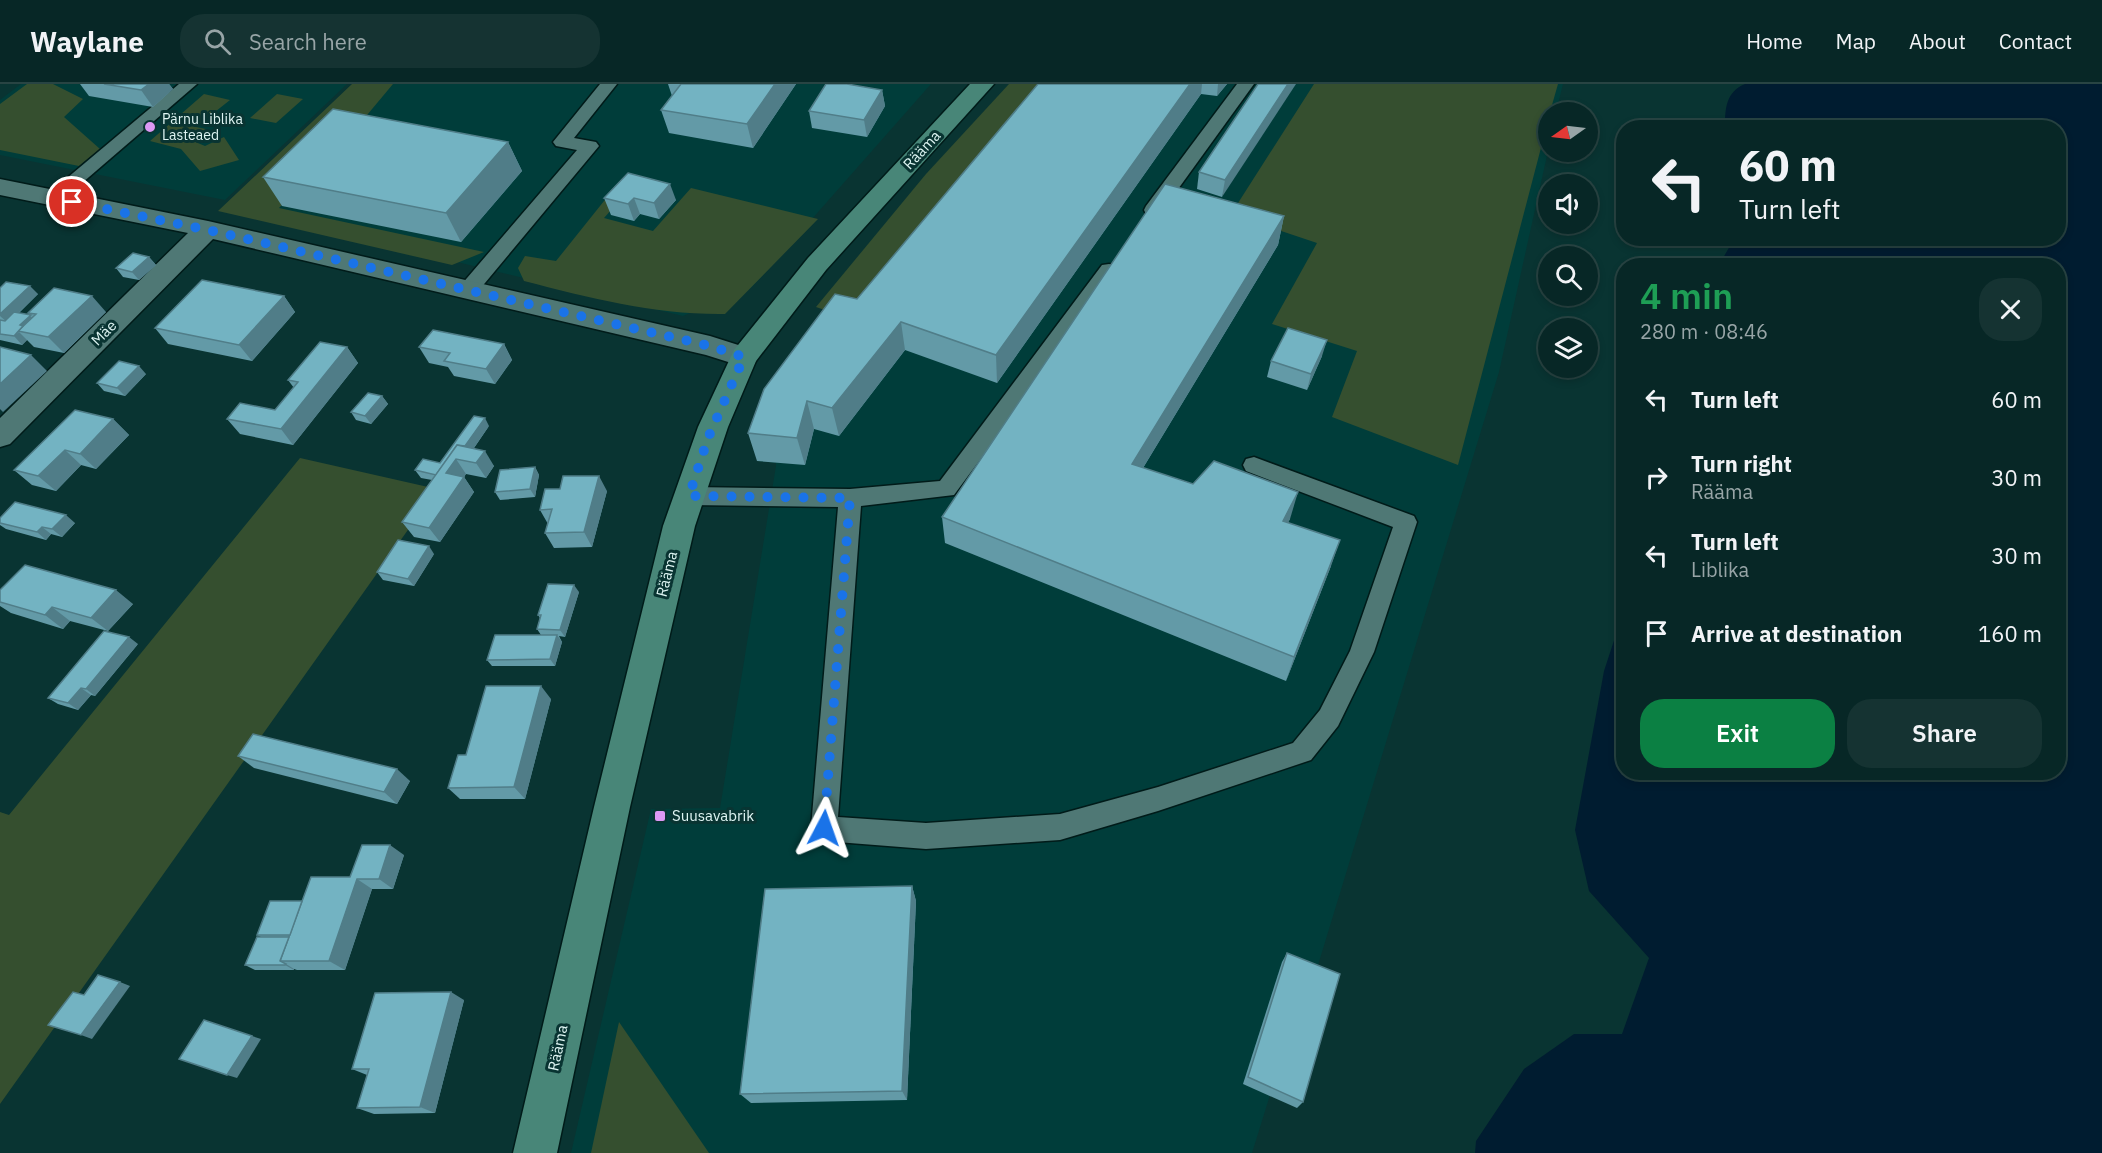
<!DOCTYPE html>
<html lang="en">
<head>
<meta charset="utf-8">
<style>
  body { margin:0; font-family:"IBM Plex Sans",sans-serif; background:#153332; color:#f1f3f6; height:100vh; display:flex; flex-direction:column; font-size:22px; white-space:nowrap }
  * { box-sizing:border-box; margin:0 }
  p { font-size:20px; color:#98a5a7 }
  .icon { flex:none; width:33px; height:33px; fill:none; stroke:currentColor; stroke-width:2; stroke-linecap:round; stroke-linejoin:round }
  .map { position:relative; flex:1; overflow:hidden }
  .drawer { position:absolute; left:1616px; top:174px; width:450px; height:522px; display:flex; flex-direction:column; background:#072726; border-radius:24px; box-shadow:0 3px 9px #0003,0 0 0 2px #284443 }
  .drawer>* { flex:none }
  .top-card { position:absolute; left:1616px; top:36px; width:450px; height:126px; border-radius:24px; box-shadow:0 3px 9px #0003,0 0 0 2px #284443; background:#072726; color:#f1f3f6; overflow:hidden }
  .needle { width:39px; rotate:256deg }
  .tools { position:absolute; left:1538px; top:18px; display:grid; gap:12px }
  .tools a { display:grid; place-items:center; width:60px; height:60px; border-radius:50%; background:#072726; box-shadow:0 3px 9px #0003,0 0 0 2px #284443; font-size:30px }
  .pin { position:absolute; display:grid; place-items:center; width:51px; height:51px; color:#fff; margin:-26px; border:3px solid #fff; border-radius:50%; box-shadow:0 2px 6px #0007 }
  .me { position:absolute; width:66px; margin:-33px; rotate:4deg; stroke-linejoin:round; filter:drop-shadow(0 0 4px #0008) }
  .turn { display:flex; align-items:center; gap:21px; height:126px; padding:0 24px; font-size:27px }
  .turn .icon { width:78px; height:78px; stroke-width:2.5 }
  .turn b { display:block; font-size:42px; line-height:51px }
  .round { display:grid; place-items:center; flex:none; width:63px; height:63px; border-radius:24px; background:#153332 }
  .summary { display:flex; align-items:center; justify-content:space-between; height:102px; padding:0 24px }
  h1 { font-size:36px; font-weight:600; line-height:45px; color:#1e9e55 }
  .action { display:flex; gap:12px; margin-top:auto; padding:12px 24px }
  .action a { flex:1; height:69px; border-radius:24px; background:#0b8043; color:#fff; font-size:24px; font-weight:600; line-height:69px; text-align:center }
  .action a+a { background:#153332; color:#f1f3f6 }
  ul { padding:0; list-style:none }
  li { display:flex; align-items:center; gap:18px; height:78px; padding:0 24px }
  li div { flex:1 }
  li b { display:block; font-size:22px }
  li em { font-style:normal }
  header { display:flex; align-items:center; gap:36px; box-sizing:border-box; height:84px; padding:0 30px; background:#072726; border-bottom:2px solid #284443 }
  header strong { font-size:28px }
  nav { display:flex; gap:33px; margin-inline-start:auto; font-size:21px }
  .search { width:420px; height:54px; background:#153332; display:flex; align-items:center; gap:15px; box-sizing:border-box; padding:0 21px; border-radius:24px; color:#98a5a7; font-size:22px }
  .map>svg:first-child { display:block }
</style>
</head>
<body>
<header>
<strong>Waylane</strong>
<div class="search"><svg class="icon" aria-label="search" viewBox="0 0 24 24"><circle cx="10" cy="10" r="6"/><path d="M15 15l6 6"/></svg>Search here</div>
<nav><a>Home</a><a>Map</a><a>About</a><a>Contact</a></nav>
</header>
<div class="map">
<svg width="2102" height="1069" viewBox="0 0 2102 1069">
  <rect width="100%" height="100%" fill="#093432"/>
  <g fill="#003d3a">
    <polygon points="21,0 347,0 225,116 0,71 0,16"/>
    <polygon points="377,0 931,0 752,203 683,232 248,128"/>
    <polygon points="1062,0 1563,0 1556,28 1548,28 1548,67 1499,288 1315,891 1270,1011 1252,1069 571,1069 651,725 720,724 776,382 776,379 757,377 772,333"/>
  </g>
  <g fill="#354f2f">
    <polygon points="27,0 53,0 83,15 64,33 100,65 79,82 0,66 0,20"/>
    <polygon points="352,0 393,0 352,49 279,124 484,168 452,181 218,127"/>
    <polygon points="1009,0 1057,0 859,238 816,223 926,90"/>
    <polygon points="1314,0 1558,0 1550,28 1548,28 1548,37 1458,381 1332,333 1357,267 1272,240 1317,159 1231,130"/>
    <polygon points="204,10 230,16 196,43 206,45 193,57 205,62 224,53 239,76 200,87 181,65 150,57"/>
    <polygon points="277,10 303,15 276,39 250,34"/>
    <path d="M616 102 629 106 604 134 653 147 691 104 818 135 725 230C656 231 590 214 524 197L518 184 525 172 556 177Z"/>
    <polygon points="300,374 437,405 0,1020 0,728 9,731"/>
    <polygon points="619,938 709,1069 591,1069"/>
  </g>
  <path fill="#001c30" d="M1745 0H2102V1069H1475L1476 1057 1524 985 1574 950H1622L1649 874 1589 807 1575 746 1604 587 1623 529V688H2058V182L1719 181 1734 155 2058 154V44L1725 43C1725 24 1726 8 1745 0Z"/>
  <g fill="none" stroke-linecap="round" stroke-linejoin="round">
    <defs>
      <g id="lane">
        <polygon points="179,0 197,0 60,118 48,118 45,114 48,110"/>
        <polygon points="600,0 617,0 574,54 596,58 599,62 475,211 468,213 461,211 458,206 461,201 577,66 556,62 553,58"/>
        <polygon points="1237,0 1254,0 1160,130 1146,130 1144,126 1146,122"/>
        <polygon points="1109,180 1116,181 1119,186 1116,191 954,411 861,422 838,733 926,739 1060,730 1158,703 1293,659 1320,626 1350,567 1393,443 1246,387 1243,381 1246,375 1254,373 1414,432 1417,438 1374,568 1338,642 1311,676 1158,727 1060,756 926,765 824,757 815,753 811,744 838,423 689,421 681,418 678,412 681,406 689,403 850,405 940,397 1102,181"/>
      </g>
      <polygon id="street" points="0,95 208,137 710,252 754,266 758,273 754,280 744,283 706,271 213,155 10,360 0,363 0,334 188,149 0,111"/>
      <polygon id="secondary" points="970,0 994,0 826,186 756,277 728,343 695,442 630,723 557,1069 513,1069 594,723 663,442 698,343 734,266 808,174"/>
    </defs>
    <use href="#lane" stroke="#001b19" stroke-width="3"/>
    <use href="#street" stroke="#001b19" stroke-width="3"/>
    <use href="#secondary" stroke="#001b19" stroke-width="3"/>
    <use href="#lane" fill="#4f7875" fill-rule="evenodd"/>
    <use href="#street" fill="#4f7875" fill-rule="evenodd"/>
    <use href="#secondary" fill="#488678" fill-rule="evenodd"/>
  </g>
  <g fill="#639aa7">
    <polygon points="80,0 169,0 173,5 153,23 89,12"/>
    <polygon points="668,0 796,0 753,64 669,49 661,26 672,12"/>
    <polygon points="1038,0 1227,0 1217,12 1201,10 997,299 905,266 839,352 814,345 805,381 757,377 748,349"/>
    <polygon points="1258,0 1222,113 1197,105 1199,88"/>
    <polygon points="882,6 885,22 867,53 812,44 809,27"/>
    <polygon points="508,58 522,87 461,158 282,122 263,93"/>
    <polygon points="628,89 676,116 659,135 640,130 634,137 611,131 604,114"/>
    <polygon points="1284,132 1278,161 1143,384 1290,435 1288,438 1331,482 1286,597 945,459 942,433"/>
    <polygon points="149,173 156,181 139,196 123,193 116,184"/>
    <polygon points="0,204 38,210 19,229 30,231 28,229 106,228 64,269 34,263 27,256 22,261 0,256"/>
    <polygon points="284,212 295,228 252,277 168,260 155,244"/>
    <polygon points="504,260 512,276 495,300 454,292 448,283 429,279 419,263"/>
    <polygon points="347,263 358,279 293,361 240,350 227,335 275,326 294,304 288,296"/>
    <polygon points="1322,272 1307,306 1267,293 1271,277"/>
    <polygon points="146,290 125,312 104,307 97,299"/>
    <polygon points="382,312 388,320 371,340 356,336 351,328"/>
    <polygon points="113,335 129,351 96,385 81,381 56,407 32,401 14,386"/>
    <polygon points="489,342 474,364 494,382 486,394 466,390 464,393 474,408 440,458 414,453 402,438 432,396 421,394 415,386 440,379"/>
    <polygon points="535,383 539,391 535,413 500,416 495,408"/>
    <polygon points="607,407 592,463 554,464 545,449 548,440 540,426"/>
    <polygon points="0,434 75,439 62,453 51,450 46,456 6,445 0,441"/>
    <polygon points="434,470 414,502 383,496 377,488"/>
    <polygon points="0,506 133,520 108,547 70,537 63,545 11,529 0,522"/>
    <polygon points="579,508 565,553 559,552 562,558 555,582 492,582 487,576 541,551 537,545 540,534 538,531"/>
    <polygon points="138,560 95,612 91,611 78,626 58,620 48,614"/>
    <polygon points="551,615 525,715 460,715 448,704 466,671"/>
    <polygon points="238,672 410,697 397,720 254,684"/>
    <polygon points="404,771 393,805 372,805 345,886 297,886 294,885 294,886 255,886 245,881 261,853 257,851 302,817 350,793"/>
    <polygon points="912,802 916,817 907,1016 751,1019 740,1010"/>
    <polygon points="1287,869 1303,1018 1297,1024 1243,1000 1282,878"/>
    <polygon points="464,916 435,1029 374,1030 357,1024 367,991 352,985"/>
  </g>
  <g fill="#507d88">
    <polygon points="149,0 169,0 173,5 153,23 141,6"/>
    <polygon points="775,0 796,0 753,64 747,40"/>
    <polygon points="1190,0 1202,0 1201,10 997,299 996,271"/>
    <polygon points="1218,0 1227,0 1217,12"/>
    <polygon points="1288,0 1296,0 1222,113 1225,96"/>
    <polygon points="882,6 885,22 867,53 864,36"/>
    <polygon points="508,58 522,87 461,158 446,129"/>
    <polygon points="670,100 676,116 659,135 654,119"/>
    <polygon points="634,114 640,130 634,137 628,120"/>
    <polygon points="1284,132 1278,161 1129,407 1132,380"/>
    <polygon points="149,173 156,181 139,196 132,188"/>
    <polygon points="30,202 38,210 8,239 0,232 0,230"/>
    <polygon points="92,212 106,228 64,269 48,253"/>
    <polygon points="284,212 295,228 252,277 239,261"/>
    <polygon points="30,232 39,240 23,244 20,241"/>
    <polygon points="901,238 905,266 839,352 832,324"/>
    <polygon points="19,248 27,256 22,261 14,252"/>
    <polygon points="1327,256 1322,272 1307,306 1311,290"/>
    <polygon points="504,260 512,276 495,300 486,285"/>
    <polygon points="347,263 358,279 293,361 281,345"/>
    <polygon points="31,271 47,287 3,328 0,325 0,300"/>
    <polygon points="139,282 146,290 125,312 117,304"/>
    <polygon points="382,312 388,320 371,340 365,332"/>
    <polygon points="807,317 814,345 805,381 797,354"/>
    <polygon points="485,334 489,342 465,377 456,375 466,390 464,393 474,408 440,458 429,444 443,392"/>
    <polygon points="113,335 129,351 96,385 80,370"/>
    <polygon points="65,366 81,381 56,407 38,392"/>
    <polygon points="485,367 494,382 486,394 476,379"/>
    <polygon points="535,383 539,391 535,413 530,405"/>
    <polygon points="599,392 607,407 592,463 584,448"/>
    <polygon points="1298,408 1290,435 1276,463 1283,437"/>
    <polygon points="66,431 75,439 62,453 52,445"/>
    <polygon points="42,443 51,450 46,456 37,448"/>
    <polygon points="1340,456 1331,482 1286,597 1294,573"/>
    <polygon points="429,462 434,470 414,502 408,495"/>
    <polygon points="574,501 579,508 565,553 560,546"/>
    <polygon points="116,506 133,520 108,547 91,534"/>
    <polygon points="52,523 70,537 63,545 45,531"/>
    <polygon points="557,551 562,558 555,582 550,575"/>
    <polygon points="129,553 138,560 95,612 86,605"/>
    <polygon points="541,602 551,615 525,715 514,703"/>
    <polygon points="81,604 91,611 78,626 68,619"/>
    <polygon points="397,685 410,697 397,720 384,708"/>
    <polygon points="390,761 404,771 393,805 379,795"/>
    <polygon points="357,795 372,805 345,886 329,877"/>
    <polygon points="912,802 916,817 907,1016 902,1007"/>
    <polygon points="286,880 294,885 294,886 285,881"/>
    <polygon points="120,898 130,902 92,955 81,951"/>
    <polygon points="451,908 464,916 435,1029 420,1023"/>
    <polygon points="252,952 261,955 237,994 227,991"/>
  </g>
  <g fill="#73b3c2" stroke="#507d88" stroke-width="1.5">
    <polygon points="104,0 149,0 141,6"/>
    <polygon points="681,0 775,0 747,40 661,26"/>
    <polygon points="826,0 847,0 882,6 864,36 809,27"/>
    <polygon points="1038,0 1190,0 996,271 901,238 832,324 807,317 797,354 748,349 764,305 835,210 857,215"/>
    <polygon points="1258,0 1288,0 1225,96 1199,88"/>
    <polygon points="333,25 508,58 446,129 263,93"/>
    <polygon points="628,89 670,100 654,119 634,114 628,120 604,114"/>
    <polygon points="1165,100 1284,132 1132,380 1193,400 1214,377 1298,408 1283,437 1340,456 1294,573 942,433"/>
    <polygon points="133,169 149,173 132,188 116,184"/>
    <polygon points="202,196 284,212 239,261 155,244"/>
    <polygon points="6,198 30,202 0,230 0,204"/>
    <polygon points="54,204 92,212 48,253 18,247 36,230 28,229"/>
    <polygon points="14,228 31,231 20,241 23,242 14,252 0,250 0,236 5,237"/>
    <polygon points="1288,244 1327,256 1311,290 1271,277"/>
    <polygon points="433,246 504,260 486,285 444,277 450,269 419,263"/>
    <polygon points="320,258 347,263 281,345 227,335 240,319 275,326 298,298 288,296"/>
    <polygon points="0,263 31,271 0,300"/>
    <polygon points="119,277 139,282 117,304 97,299"/>
    <polygon points="368,309 382,312 365,332 351,328"/>
    <polygon points="75,326 113,335 80,370 65,366 38,392 14,386"/>
    <polygon points="474,332 485,334 465,362 457,361 436,391 415,386 423,375 440,379"/>
    <polygon points="457,361 485,367 476,379 456,375 446,389 464,393 429,444 402,438"/>
    <polygon points="535,383 530,405 495,408 500,386"/>
    <polygon points="563,392 599,392 584,448 545,449 552,425 540,426 545,405 560,405"/>
    <polygon points="15,418 66,431 52,445 42,443 37,448 0,439 0,434"/>
    <polygon points="398,456 429,462 408,495 377,488"/>
    <polygon points="25,481 116,506 91,534 52,523 45,531 0,518 0,506"/>
    <polygon points="548,500 574,501 560,546 537,545 541,531 538,531"/>
    <polygon points="104,547 129,553 86,605 81,604 68,619 48,614"/>
    <polygon points="495,551 557,551 550,575 487,576"/>
    <polygon points="486,602 541,602 514,703 448,704 458,671 466,671"/>
    <polygon points="253,650 397,685 384,708 238,672"/>
    <polygon points="362,761 390,761 379,795 357,795 329,877 280,877 311,793 350,793"/>
    <polygon points="912,802 902,1007 740,1010 765,805"/>
    <polygon points="270,817 302,817 290,851 257,851"/>
    <polygon points="257,853 289,853 280,877 286,880 285,881 245,881"/>
    <polygon points="1287,869 1340,890 1303,1018 1248,993"/>
    <polygon points="98,891 120,898 81,951 48,941 73,908 84,911"/>
    <polygon points="451,908 420,1023 357,1024 369,985 352,985 375,909"/>
    <polygon points="204,936 252,952 227,991 179,975"/>
  </g>
  <g fill="none" stroke-linecap="round" stroke-linejoin="round">
    <polyline stroke="#1a73e8" stroke-width="10" stroke-dasharray="0 18" points="72,118 208,146 710,262 744,273 708,354 689,412 850,414 824,744"/>
  </g>
  <g fill="#dc99f4" stroke="#093432" stroke-width="2">
    <circle cx="150" cy="43" r="6"/>
    <rect x="654" y="726" width="12" height="12" rx="3"/>
  </g>
  <g text-anchor="middle" stroke-width="6" stroke-linejoin="round" paint-order="stroke">
    <g font-size="14" fill="#dff5f3" stroke="#093432" text-anchor="start">
      <text x="162" y="40">Pärnu Liblika<tspan x="162" dy="16">Lasteaed</tspan></text>
    </g>
    <g font-size="15" fill="#dff5f3" stroke="#093432">
      <text transform="translate(922 66) rotate(-47)" y="5">Rääma</text>
      <text transform="translate(104 249) rotate(-45)" y="5">Mäe</text>
      <text transform="translate(667 490) rotate(-76)" y="5">Rääma</text>
      <text transform="translate(558 964) rotate(-78)" y="5">Rääma</text>
    </g>
    <g font-size="15" fill="#dff5f3" stroke="#093432" text-anchor="start">
      <text x="672" y="737">Suusavabrik</text>
    </g>
  </g>
</svg>
<div class="tools">
<a><svg class="needle" viewBox="-14 -14 28 28"><path d="M0-13l5 13h-10z" fill="#e53935"/><path d="M0 13l5-13h-10z" fill="#98a5a7"/></svg></a>
<a><svg class="icon" aria-label="sound" viewBox="0 0 24 24"><path d="M4 9h4l5-4v14l-5-4H4zM17 9q2 3 0 6"/></svg></a>
<a><svg class="icon" aria-label="search" viewBox="0 0 24 24"><circle cx="10" cy="10" r="6"/><path d="M15 15l6 6"/></svg></a>
<a><svg class="icon" aria-label="layers" viewBox="0 0 24 24"><path d="M12 4l9 5-9 5-9-5zM3 14l9 5 9-5"/></svg></a>
</div>
<div class="pin" style="left:72px;top:118px;background:#d93025"><svg class="icon" aria-label="arrive" viewBox="0 0 24 24"><path d="M6 21V4h12l-3 4 3 4H6"/></svg></div>
<svg class="me" style="left:824px;top:744px" viewBox="-20 -20 40 40"><path d="M0-17L14 15 0 8-14 15z" fill="#1a73e8" stroke="#fff" stroke-width="4"/></svg>
<div class="top-card">
<div class="turn"><svg class="icon" aria-label="left" viewBox="0 0 24 24"><path d="M17 20v-9H6M10 6l-5 5 5 5"/></svg><div><b>60 m</b>Turn left</div></div>
</div>
<section class="drawer">
<div class="summary"><div><h1>4 min</h1><p>280 m · 08:46</p></div><a class="round"><svg class="icon" aria-label="close" viewBox="0 0 24 24"><path d="M6 6l12 12M18 6L6 18"/></svg></a></div>
<ul>
<li><svg class="icon" aria-label="left" viewBox="0 0 24 24"><path d="M17 20v-9H6M10 6l-5 5 5 5"/></svg><div><b>Turn left</b></div><em>60 m</em></li>
<li><svg class="icon" aria-label="right" viewBox="0 0 24 24"><path d="M7 20v-9h11M14 6l5 5-5 5"/></svg><div><b>Turn right</b><p>Rääma</p></div><em>30 m</em></li>
<li><svg class="icon" aria-label="left" viewBox="0 0 24 24"><path d="M17 20v-9H6M10 6l-5 5 5 5"/></svg><div><b>Turn left</b><p>Liblika</p></div><em>30 m</em></li>
<li><svg class="icon" aria-label="arrive" viewBox="0 0 24 24"><path d="M6 21V4h12l-3 4 3 4H6"/></svg><div><b>Arrive at destination</b></div><em>160 m</em></li>
</ul>
<div class="action"><a>Exit</a><a>Share</a></div>
</section>
</div>
</body>
</html>
